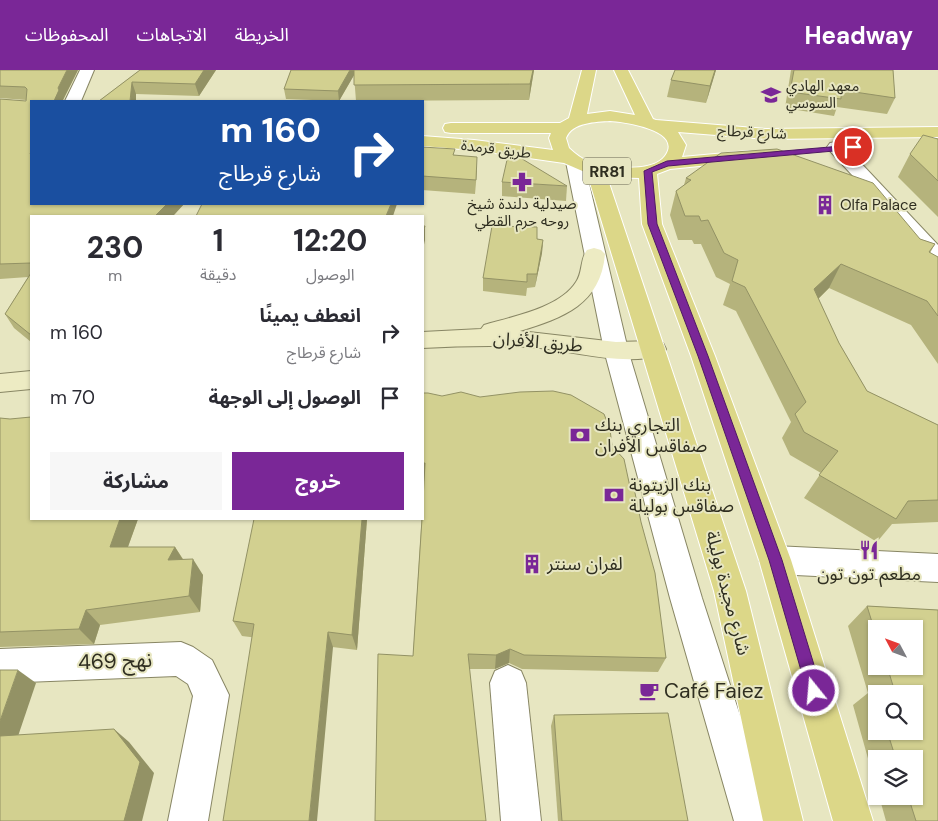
<!DOCTYPE html>
<html lang="ar">
<head>
<meta charset="utf-8">
<style>
  body { margin:0; font-family:"DM Sans","Noto Sans Arabic",sans-serif; background:#f7f7f7; color:#2b2b33; direction:rtl; height:100vh; display:flex; flex-direction:column; font-size:19px; white-space:nowrap }
  * { box-sizing:border-box; margin:0 }
  p { font-size:16px; color:#7c7c81 }
  .icon { flex:none; width:28px; height:28px; fill:none; stroke:currentColor; stroke-width:2; stroke-linecap:round; stroke-linejoin:round }
  .map { position:relative; flex:1; overflow:hidden; direction:ltr }
  .side { position:absolute; left:30px; top:145px; width:394px; height:305px; display:flex; flex-direction:column; background:#fff; border-radius:0px; box-shadow:0 1px 4px #0004; direction:rtl }
  .side>* { flex:none }
  .banner { position:absolute; left:30px; top:30px; width:394px; height:105px; border-radius:0px; box-shadow:0 1px 4px #0004; direction:rtl; background:#1a4fa0; color:#fff; overflow:hidden }
  .needle { width:32px; rotate:311deg }
  .buttons { position:absolute; left:868px; top:550px; display:grid; gap:10px }
  .buttons a { display:grid; place-items:center; width:55px; height:55px; border-radius:0px; background:#fff; box-shadow:0 1px 4px #0004; font-size:25px }
  .pin { position:absolute; display:grid; place-items:center; width:42px; height:42px; color:#fff; margin:-21px; border:2px solid #fff; border-radius:50%; box-shadow:0 1px 5px #0007 }
  .me { position:absolute; width:55px; margin:-28px; rotate:343deg; stroke-linejoin:round; filter:drop-shadow(0 0 4px #0008) }
  .turn { display:flex; align-items:center; gap:18px; height:105px; padding:0 20px; font-size:22px }
  .turn .icon { width:65px; height:65px; stroke-width:2.5 }
  .turn b { display:block; font-size:35px; line-height:42px }
  .eta { display:flex; justify-content:space-evenly; align-items:center; height:85px; text-align:center }
  .eta b { font-size:30px; font-weight:700; line-height:35px }
  .action { display:flex; gap:10px; margin-top:auto; padding:10px 20px }
  .action a { flex:1; height:58px; border-radius:0px; background:#7a2797; color:#fff; font-size:20px; font-weight:700; line-height:58px; text-align:center }
  .action a+a { background:#f7f7f7; color:#2b2b33 }
  ul { padding:0; list-style:none }
  li { display:flex; align-items:center; gap:15px; height:65px; padding:0 20px }
  li div { flex:1 }
  li b { display:block; font-size:19px }
  li em { font-style:normal }
  header { display:flex; align-items:center; gap:30px; box-sizing:border-box; height:70px; padding:0 25px; background:#7a2797; color:#fff }
  header strong { font-size:24px }
  nav { display:flex; gap:28px; margin-inline-start:auto; font-size:18px }
  .map>svg:first-child { display:block }
</style>
</head>
<body>
<header>
<strong>Headway</strong>
<nav><a>الخريطة</a><a>الاتجاهات</a><a>المحفوظات</a></nav>
</header>
<div class="map">
<svg width="938" height="751" viewBox="0 0 938 751">
  <rect width="100%" height="100%" fill="#e7e6c1"/>
  <g fill="none" stroke-linecap="round" stroke-linejoin="round">
    <defs>
      <g id="minor">
        <polygon points="80,0 94,0 81,31 65,31"/>
        <polygon points="575,87 581,88 584,92 628,280 702,528 774,751 734,751 670,528 604,280 566,92 569,88"/>
        <polygon points="181,572 193,577 212,590 229,625 208,751 168,751 193,626 188,614 176,606 0,613 0,579"/>
        <polygon points="508,595 521,601 526,613 541,751 501,751 490,613 495,601"/>
      </g>
      <g id="tertiary">
        <polygon points="836,72 842,73 938,175 938,193 931,191 830,81 827,77 830,73"/>
        <polygon points="775,476 938,484 938,512 775,504 764,500 759,490 764,480"/>
      </g>
      <g id="secondary">
        <path d="M594 178 601 180 605 184C601 234 563 248 520 261L616 272 654 271 663 273 666 279 663 285C620 297 573 280 530 277 494 275 458 276 422 278V262L481 259 484 255C511 247 560 238 576 212 583 202 580 189 587 180Z"/>
        <polygon points="31,301 31,319 0,322 0,304"/>
      </g>
      <path id="primary" d="M582 0H596L587 44 610 41 635 45 614 0H628L653 49 656 50 766 59 938 57V67L766 69 678 62 686 75 682 87 748 81 754 82 757 86 754 90 748 91 670 99 657 104 662 154 715 286 791 490 873 751H833L759 490 691 286 642 154 639 108 607 107 746 521 803 751H763L714 521 587 103 564 93 474 80 422 76V66L474 70 553 80 549 68 551 63H451L445 62 443 58 445 54 451 53H560L569 48ZM610 51C624 52 684 60 665 86 653 103 608 98 591 93 582 89 575 84 569 78L566 68C572 52 596 52 610 51Z"/>
    </defs>
    <use href="#minor" stroke="#888664" stroke-width="2"/>
    <use href="#tertiary" stroke="#888664" stroke-width="2"/>
    <use href="#secondary" stroke="#888664" stroke-width="2"/>
    <use href="#primary" stroke="#fff" stroke-width="2"/>
    <use href="#minor" fill="#fff" fill-rule="evenodd"/>
    <use href="#tertiary" fill="#fff" fill-rule="evenodd"/>
    <use href="#secondary" fill="#edebc3" fill-rule="evenodd"/>
    <use href="#primary" fill="#dcd788" fill-rule="evenodd"/>
  </g>
  <g fill="#b5b37c" fill-rule="evenodd">
    <polygon points="0,0 78,0 63,30 31,31 31,134 184,134 173,146 31,146 31,272 14,258 5,244 28,207 0,209 0,29 26,31 26,30 0,28"/>
    <polygon points="140,0 216,0 199,26 136,24 99,31"/>
    <polygon points="291,0 534,0 529,30 356,31 354,5 339,31 286,29 284,19"/>
    <polygon points="675,0 716,0 706,33 667,27 671,10"/>
    <polygon points="791,0 893,0 895,28 887,44 837,37 834,46 785,38"/>
    <polygon points="938,69 938,147 898,107 910,84"/>
    <polygon points="422,77 455,85 477,101 475,124 422,120"/>
    <polygon points="686,108 920,169 935,174 930,183 938,187 938,294 911,255 829,218 818,229 839,273 867,321 938,355 938,452 892,454 877,472 804,428 821,403 790,385 782,368 791,352 736,241 723,235 730,214 716,207 701,174 694,174 692,170 678,170 670,145 676,121 684,115"/>
    <polygon points="502,112 567,116 566,131 502,126"/>
    <polygon points="537,169 543,170 542,183 535,217 527,218 526,226 483,221 483,208"/>
    <polygon points="422,323 612,376 666,588 658,602 522,599 509,593 495,599 469,599 413,586 424,411 422,411"/>
    <polygon points="0,348 10,349 31,449 138,449 128,477 175,477 183,489 203,505 200,542 100,555 94,574 0,577"/>
    <polygon points="367,449 357,580 242,566 233,551"/>
    <path d="M867 536 938 540V751H886L879 726H914V689H876V717L853 635 868 623 848 556ZM876 559H914V596H876ZM876 624H914V661H876Z"/>
    <polygon points="554,645 688,751 558,751 551,656"/>
  </g>
  <g fill="#939265">
    <polygon points="67,0 78,0 63,30 64,31 54,31 58,18"/>
    <polygon points="204,0 216,0 199,26 195,14"/>
    <polygon points="350,0 357,0 339,31 338,21"/>
    <polygon points="533,0 534,0 529,30 530,14"/>
    <polygon points="715,0 716,0 706,33 710,16"/>
    <polygon points="132,12 136,24 136,31 130,31"/>
    <polygon points="167,134 184,134 173,146 155,146"/>
    <polygon points="391,134 397,134 393,146 386,146"/>
    <polygon points="425,156 425,170 422,184 422,166"/>
    <polygon points="543,170 542,183 535,217 537,204"/>
    <polygon points="841,194 829,218 803,244 814,219"/>
    <polygon points="422,393 425,393 427,411 422,411"/>
    <polygon points="120,449 138,449 122,493 110,477"/>
    <polygon points="362,449 367,449 357,580 352,565"/>
    <polygon points="175,477 185,493 168,490"/>
    <polygon points="193,489 203,505 200,542 189,526"/>
    <polygon points="86,540 100,555 94,574 79,559"/>
    <polygon points="328,562 333,577 317,751 309,751"/>
    <polygon points="510,579 509,593 495,599 496,585"/>
    <polygon points="18,600 36,613 14,678 0,669 0,651"/>
    <polygon points="114,659 129,672 154,703 142,751 124,751"/>
  </g>
  <g fill="#d2d090" stroke="#939265">
    <polygon points="0,0 67,0 58,18 59,20 54,31 31,31 31,82 30,84 31,83 31,134 167,134 155,146 31,146 31,193 0,194 0,29 26,31 27,19 25,17 0,16"/>
    <polygon points="140,0 204,0 195,14 132,12 130,31 99,31"/>
    <polygon points="291,0 350,0 338,21 284,19"/>
    <polygon points="354,0 533,0 530,14 354,15"/>
    <polygon points="675,0 715,0 710,16 671,10"/>
    <polygon points="794,0 893,0 895,28 841,20 841,29 790,22"/>
    <polygon points="923,65 938,69 938,111 910,84"/>
    <polygon points="422,77 455,79 453,85 477,87 476,110 422,106"/>
    <polygon points="777,79 873,113 920,169 935,174 929,182 938,187 938,246 927,231 841,194 814,219 839,273 867,321 938,355 938,430 908,431 896,449 819,405 838,381 804,362 795,344 806,332 745,217 732,211 738,190 724,183 708,150 701,151 699,146 685,146 676,121 691,110 686,108 721,83"/>
    <polygon points="509,81 567,116 502,112"/>
    <polygon points="202,134 391,134 386,146 196,146"/>
    <polygon points="422,156 425,156 422,166"/>
    <polygon points="492,156 537,157 537,169 543,170 537,204 527,204 527,212 483,208"/>
    <polygon points="31,203 31,265 5,244"/>
    <polygon points="553,321 571,325 604,344 610,359 612,376 624,389 630,417 634,418 641,452 655,503 666,588 524,585 510,579 496,585 468,584 486,751 375,751 378,584 413,586 422,449 425,393 422,393 422,323 428,323 442,326 461,322 480,327 520,322"/>
    <polygon points="31,347 31,449 120,449 110,477 175,477 168,490 193,489 189,526 86,540 79,559 0,562 0,348 10,349"/>
    <polygon points="254,449 362,449 352,565 328,562 309,751 223,751 254,554 233,551"/>
    <polygon points="867,536 938,540 938,751 916,751 908,726 914,726 914,689 896,689 887,661 914,661 914,624 876,624 876,625 874,618 894,619 887,596 914,596 914,559 876,559 876,565"/>
    <polygon points="0,600 18,600 0,651"/>
    <polygon points="668,643 688,751 562,751 554,645"/>
    <polygon points="114,659 140,692 124,751 0,751 0,666"/>
  </g>
  <polygon fill="#7a2797" stroke="#4f1962" points="853,75 857,77 856,79 668,96 652,102 657,154 708,286 782,490 822,621 819,626 814,628 809,626 807,621 769,490 698,286 648,154 644,101 667,91"/>
  <defs>
    <symbol id="school-bare" viewBox="-9 -9 18 18"><path d="M0-5L7-2L0 1L-7-2ZM-4 1L0 2.5L4 1V4Q0 6-4 4Z" fill="#7a2797" stroke="#e7e6c1" stroke-width="2.5" paint-order="stroke"/></symbol>
    <symbol id="pharmacy-bare" viewBox="-9 -9 18 18"><path d="M-2-6h4v4h4v4h-4v4h-4v-4h-4v-4h4Z" fill="#7a2797" stroke="#e7e6c1" stroke-width="2.5" paint-order="stroke"/></symbol>
    <symbol id="building-bare" viewBox="-9 -9 18 18"><path d="M-4-6H4V6H1V3H-1V6H-4ZM-2.5-4.3h1.7v1.8h-1.7ZM.8-4.3h1.7v1.8H.8ZM-2.5-1h1.7V.8h-1.7ZM.8-1h1.7V.8H.8Z" fill="#7a2797" stroke="#e7e6c1" stroke-width="2.5" paint-order="stroke"/></symbol>
    <symbol id="bank-bare" viewBox="-9 -9 18 18"><path d="M-6-4H6V4H-6ZM0-2.3a2.3 2.3 0 1 0 0 4.6a2.3 2.3 0 1 0 0-4.6Z" fill="#7a2797" stroke="#e7e6c1" stroke-width="2.5" paint-order="stroke"/></symbol>
    <symbol id="restaurant-bare" viewBox="-9 -9 18 18"><path d="M-5-6h1v4h1v-4h1v4h1v-4h1v5L-1.5 .5V6h-2V.5L-5-1ZM5-6V6H3V1.5H1.5Q1.5-4 5-6Z" fill="#7a2797" stroke="#e7e6c1" stroke-width="2.5" paint-order="stroke"/></symbol>
    <symbol id="cafe-bare" viewBox="-9 -9 18 18"><path d="M-5.5-4.5H6V0H3Q3 3.5 0 3.5H-2.5Q-5.5 3.5-5.5 0ZM3-3.2v2h1.7v-2ZM-6 4.5H4V6H-6Z" fill="#7a2797" stroke="#e7e6c1" stroke-width="2.5" paint-order="stroke"/></symbol>
  </defs>
  <g fill-rule="evenodd">
    <use href="#school-bare" x="757" y="11" width="28" height="28"/>
    <use href="#pharmacy-bare" x="508" y="98" width="28" height="28"/>
    <use href="#building-bare" x="811" y="121" width="28" height="28"/>
    <use href="#bank-bare" x="566" y="351" width="28" height="28"/>
    <use href="#bank-bare" x="600" y="411" width="28" height="28"/>
    <use href="#restaurant-bare" x="855" y="466" width="28" height="28"/>
    <use href="#building-bare" x="518" y="480" width="28" height="28"/>
    <use href="#cafe-bare" x="635" y="607" width="28" height="28"/>
  </g>
  <g text-anchor="middle" stroke-width="4" stroke-linejoin="round" paint-order="stroke">
    <g font-size="15" fill="#2f2e20" stroke="#e7e6c1" text-anchor="start">
      <text x="786" y="21">معهد الهادي<tspan x="786" dy="17">السوسي</tspan></text>
      <text x="522" y="139" text-anchor="middle">صيدلية دلندة شيخ<tspan x="522" dy="17">روحه حرم القطي</tspan></text>
      <text x="840" y="140">Olfa Palace</text>
    </g>
    <g font-size="15" fill="#2f2e20" stroke="#e7e6c1">
      <text transform="translate(752 62) rotate(3)" y="5">شارع قرطاج</text>
      <text transform="translate(496 79) rotate(7)" y="5">طريق قرمدة</text>
    </g>
    <rect fill="#e7e6c1" stroke="#666550" stroke-width="1" x="583" y="87.5" width="48" height="27" rx="4"/>
    <g font-size="16" font-weight="bold" fill="#2f2e20">
      <text x="607" y="107">RR81</text>
    </g>
    <g font-size="18" fill="#2f2e20" stroke="#e7e6c1">
      <text transform="translate(538 272) rotate(5)" y="6">طريق الأفران</text>
      <text transform="translate(728 523) rotate(75)" y="6">شارع مجيدة بوليلة</text>
    </g>
    <g font-size="18" fill="#2f2e20" stroke="#e7e6c1" text-anchor="start">
      <text x="595" y="361">التجاري بنك<tspan x="595" dy="21">صفاقس الأفران</tspan></text>
      <text x="629" y="421">بنك الزيتونة<tspan x="629" dy="21">صفاقس بوليلة</tspan></text>
      <text x="547" y="500">لفران سنتر</text>
      <text x="869" y="510" text-anchor="middle">مطعم تون تون</text>
    </g>
    <g font-size="21" fill="#2f2e20" stroke="#e7e6c1">
      <text transform="translate(115 591) rotate(-2)" y="7">نهج 469</text>
    </g>
    <g font-size="21" fill="#2f2e20" stroke="#e7e6c1" text-anchor="start">
      <text x="664" y="628">Café Faiez</text>
    </g>
  </g>
</svg>
<div class="buttons">
<a><svg class="needle" viewBox="-14 -14 28 28"><path d="M0-13l5 13h-10z" fill="#e53935"/><path d="M0 13l5-13h-10z" fill="#7c7c81"/></svg></a>
<a><svg class="icon" aria-label="search" viewBox="0 0 24 24"><circle cx="10" cy="10" r="6"/><path d="M15 15l6 6"/></svg></a>
<a><svg class="icon" aria-label="layers" viewBox="0 0 24 24"><path d="M12 4l9 5-9 5-9-5zM3 14l9 5 9-5"/></svg></a>
</div>
<div class="pin" style="left:853px;top:77px;background:#d93025"><svg class="icon" aria-label="arrive" viewBox="0 0 24 24"><path d="M6 21V4h12l-3 4 3 4H6"/></svg></div>
<svg class="me" style="left:814px;top:621px" viewBox="-20 -20 40 40"><circle r="17" fill="#7a2797" stroke="#fff" stroke-width="3"/><path d="M0-11L8 9 0 5-8 9z" fill="#fff"/></svg>
<div class="banner">
<div class="turn"><svg class="icon" aria-label="right" viewBox="0 0 24 24"><path d="M7 20v-9h11M14 6l5 5-5 5"/></svg><div><b>160 m</b>شارع قرطاج</div></div>
</div>
<section class="side">
<div class="eta">
<div><b>12:20</b><p>الوصول</p></div>
<div><b>1</b><p>دقيقة</p></div>
<div><b>230</b><p>m</p></div>
</div>
<ul>
<li><svg class="icon" aria-label="right" viewBox="0 0 24 24"><path d="M7 20v-9h11M14 6l5 5-5 5"/></svg><div><b>انعطف يمينًا</b><p>شارع قرطاج</p></div><em>160 m</em></li>
<li><svg class="icon" aria-label="arrive" viewBox="0 0 24 24"><path d="M6 21V4h12l-3 4 3 4H6"/></svg><div><b>الوصول إلى الوجهة</b></div><em>70 m</em></li>
</ul>
<div class="action"><a>خروج</a><a>مشاركة</a></div>
</section>
</div>
</body>
</html>
